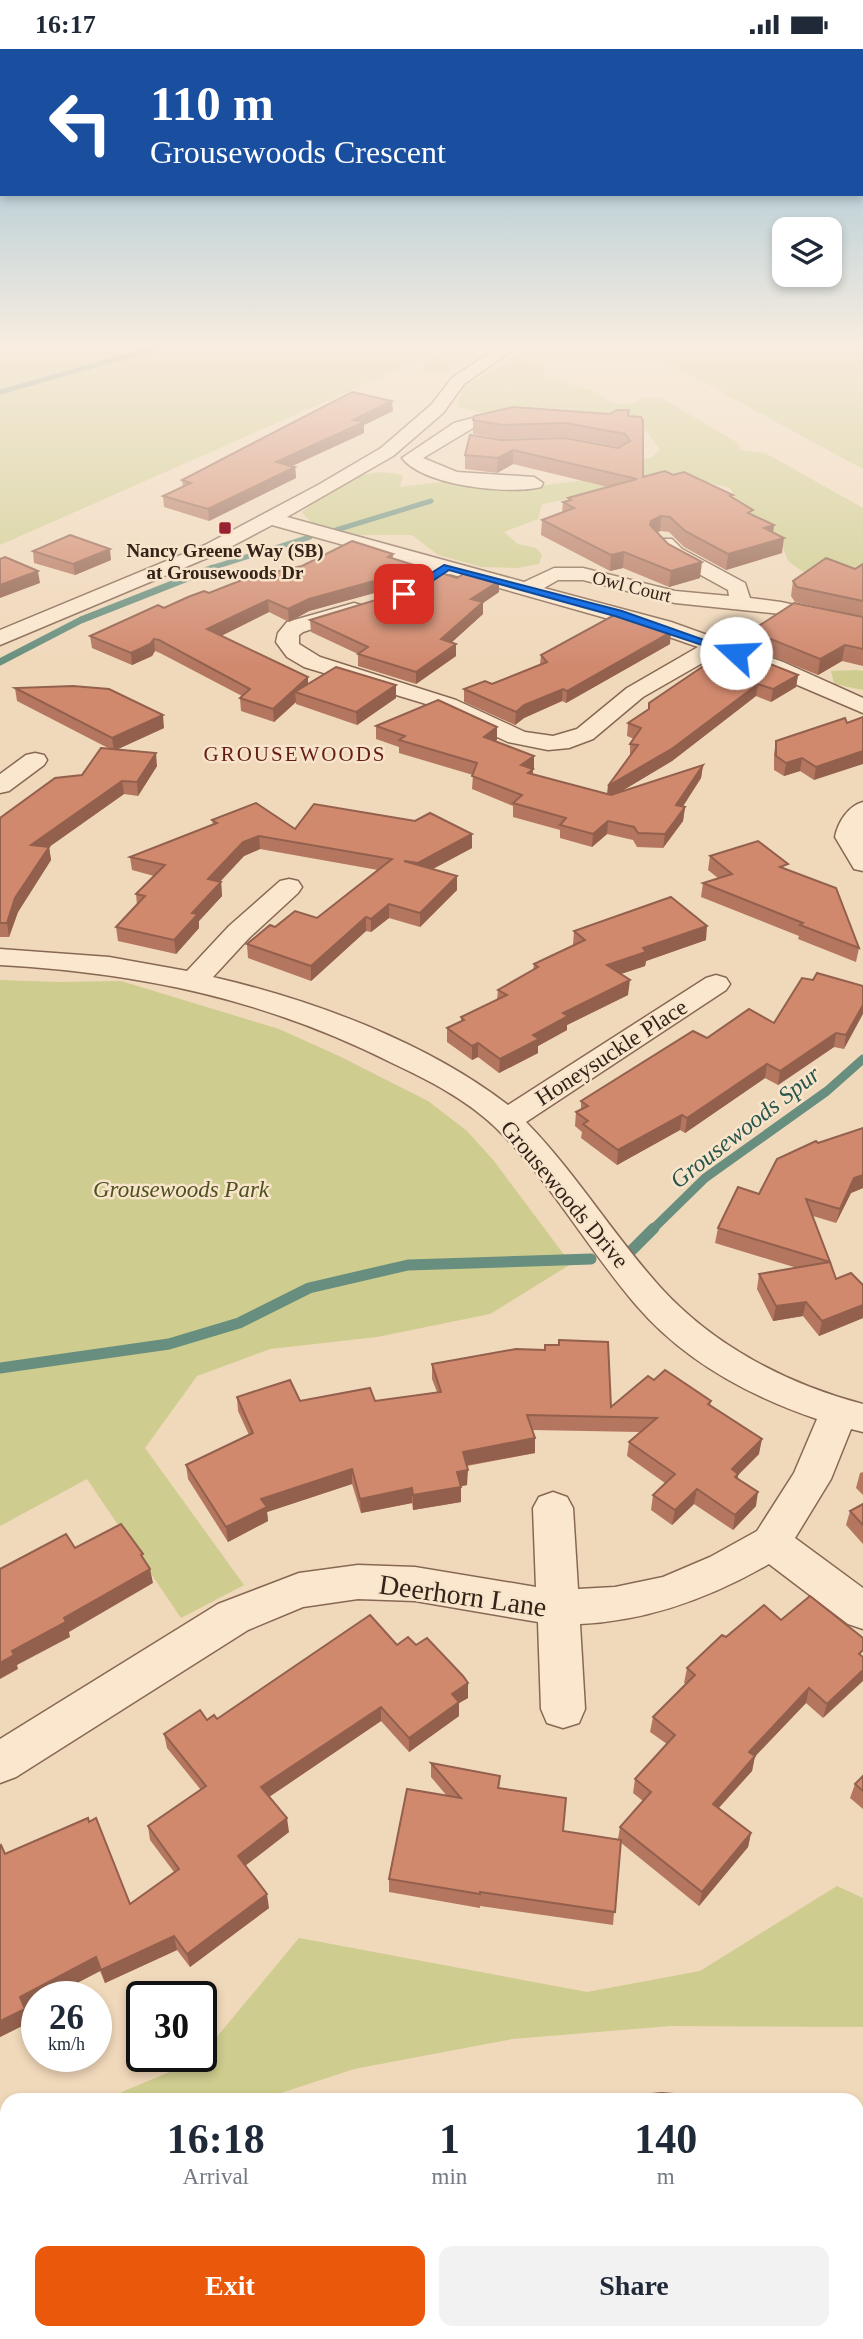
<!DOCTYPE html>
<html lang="en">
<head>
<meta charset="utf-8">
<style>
  body { margin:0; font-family:"Times New Roman",serif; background:#f2f2f3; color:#1f2937; height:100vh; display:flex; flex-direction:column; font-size:26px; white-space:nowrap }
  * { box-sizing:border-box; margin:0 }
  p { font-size:23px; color:#747a83 }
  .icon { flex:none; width:38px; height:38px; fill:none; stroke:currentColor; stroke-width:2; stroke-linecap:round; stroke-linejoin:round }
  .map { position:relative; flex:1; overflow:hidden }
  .side { position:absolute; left:0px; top:2044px; width:864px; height:247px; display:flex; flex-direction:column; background:#fff; border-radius:21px 21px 0 0; box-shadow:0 4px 10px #0003 }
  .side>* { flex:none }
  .hud { position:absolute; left:0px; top:0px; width:864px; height:147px; box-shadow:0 4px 10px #0003; background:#1a4fa0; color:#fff; overflow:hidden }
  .tools { position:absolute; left:772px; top:168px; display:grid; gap:14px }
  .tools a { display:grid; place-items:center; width:70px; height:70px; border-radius:14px; background:#fff; box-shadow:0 4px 10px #0003; font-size:35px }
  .speed { position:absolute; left:21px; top:1932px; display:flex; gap:14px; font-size:35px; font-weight:700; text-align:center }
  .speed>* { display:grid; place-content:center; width:91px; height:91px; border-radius:50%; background:#fff; box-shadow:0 4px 10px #0003; line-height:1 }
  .speed small { font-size:18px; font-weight:400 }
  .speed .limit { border:4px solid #111; border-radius:10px; background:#fff; color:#111 }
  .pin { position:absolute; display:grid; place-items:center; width:60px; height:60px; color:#fff; margin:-30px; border-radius:14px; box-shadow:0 4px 10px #0006 }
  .me { position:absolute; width:77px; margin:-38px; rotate:290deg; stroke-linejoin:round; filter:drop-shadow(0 0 5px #0008) }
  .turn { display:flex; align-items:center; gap:24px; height:147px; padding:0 35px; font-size:32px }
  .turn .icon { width:91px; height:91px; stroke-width:2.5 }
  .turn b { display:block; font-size:49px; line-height:60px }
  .eta { display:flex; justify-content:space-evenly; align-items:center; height:119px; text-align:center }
  .eta b { font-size:42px; font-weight:700; line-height:49px }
  .cta { display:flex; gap:14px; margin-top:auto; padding:14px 35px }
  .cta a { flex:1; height:80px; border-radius:14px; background:#ea580c; color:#fff; font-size:28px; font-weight:700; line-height:80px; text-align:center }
  .cta a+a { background:#f2f2f3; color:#1f2937 }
  .status { display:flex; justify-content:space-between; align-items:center; height:49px; padding:0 35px; background:#fff; direction:ltr }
  .status svg { height:19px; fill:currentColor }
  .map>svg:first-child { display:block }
</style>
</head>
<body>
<div class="status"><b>16:17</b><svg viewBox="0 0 49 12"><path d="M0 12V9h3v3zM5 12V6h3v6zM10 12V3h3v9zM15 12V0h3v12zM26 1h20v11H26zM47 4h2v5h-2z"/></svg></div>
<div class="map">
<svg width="863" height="2290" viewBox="0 0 863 2290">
  <rect width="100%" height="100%" fill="#f0d8ba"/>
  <g fill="#cecc8e">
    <polygon points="0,298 449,298 0,496"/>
    <path d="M456 298H497C486 302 473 305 464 311 443 324 447 327 421 322L426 310Z"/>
    <path d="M532 298H553L533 310V314L546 316 542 325 599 344 611 354 628 356 643 349 660 348 738 394 740 401 765 404 863 459V524L830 527 802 522 788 512 780 490 741 460 730 439 687 428 542 455 538 470 504 483 518 495 536 499 542 506 539 515 517 519 482 518 438 506 412 486H348L312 475 302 463C331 440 365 413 403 427L400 438 440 433 529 438 593 430 616 413 651 409 660 400 646 382 622 370 572 361 541 359 522 363H479L459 358 457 353 464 337Z"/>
    <polygon points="638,298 863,298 863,420"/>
    <polygon points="856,621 863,622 863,641 834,635 831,622"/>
    <polygon points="0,931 58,933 121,932 279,980 339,1007 428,1052 467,1082 494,1112 571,1215 490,1265 377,1288 270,1300 197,1327 145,1399 244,1536 181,1569 87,1430 0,1477"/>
    <polygon points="837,1837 863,1849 863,1978 671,1977 512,1990 354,2020 260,2051 103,2051 193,2013 201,2007 299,1889 587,1943 700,1922"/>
    <polygon points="7,2091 7,2172 0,2175 0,2094"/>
  </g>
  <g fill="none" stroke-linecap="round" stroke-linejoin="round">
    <g stroke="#678e7e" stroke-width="5">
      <polyline points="0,343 159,298"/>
      <polyline points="336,481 431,452"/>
      <polyline points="208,520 310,488"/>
    </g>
    <polyline stroke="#678e7e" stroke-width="7" points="0,613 81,571 213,519"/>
    <polyline stroke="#678e7e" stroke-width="9" points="652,1181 705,1129 827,1042 863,1010"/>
    <g stroke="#678e7e" stroke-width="11">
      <polyline points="623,1210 654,1179"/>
      <polyline points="0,1319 169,1295 239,1274 309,1239 408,1216 591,1210"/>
    </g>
    <defs>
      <g id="minor">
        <polygon points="498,298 517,298 464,335 443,364 393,407 287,468 524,533 554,519 583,519 675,542 729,547 728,541 668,508 655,494 658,490 672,490 682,500 745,534 750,549 781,553 863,571 863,583 781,565 675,554 583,531 558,531 544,539 671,573 783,613 863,649 863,664 767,623 718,605 643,648 593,690 569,699 548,701 508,693 426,655 304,618 287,608 276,593 278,584 287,573 354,554 361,556 365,560 361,564 303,583 299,586 299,595 320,608 456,651 525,683 553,687 577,680 627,639 698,598 655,583 450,525 409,550 395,550 392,546 395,542 430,520 272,476 219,504 0,596 0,581 205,496 318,436 381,399 431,356 452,329"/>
        <path d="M499 362H516L525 367 516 372 478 376 423 409 457 423 534 428 543 434 541 438C508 446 424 437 402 409L454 374Z"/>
        <polygon points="35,704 44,706 47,711 44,716 9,742 0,744 0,725 26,706"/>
        <path d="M863 753V822L854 820 835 788C838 773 848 757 863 753Z"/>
        <path d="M289 830 298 832 302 838 298 844 249 889 213 928C313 951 426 993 508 1056L706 929 716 926 726 929 730 935 726 941 526 1073C576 1124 613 1186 661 1239 714 1297 787 1335 863 1355V1383L851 1380 831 1430 795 1489 863 1539V1580L848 1575 769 1515C710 1549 648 1572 580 1575L585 1660 579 1674 563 1679 547 1674 541 1660 538 1573 415 1552 358 1550 303 1558 248 1581 16 1728 0 1734V1690L218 1555 299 1524 358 1516 415 1518 536 1538 533 1459 539 1448 553 1443 567 1448 573 1459 578 1540 615 1538 663 1528 710 1508 757 1482 794 1424 817 1370C749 1347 684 1312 636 1256 587 1199 550 1131 495 1078 466 1050 428 1031 392 1014 265 950 141 924 0 916V900L109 908 187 922 229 877 280 832Z"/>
      </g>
    </defs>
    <use href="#minor" stroke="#876854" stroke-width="3"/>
    <use href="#minor" fill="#fbe7ce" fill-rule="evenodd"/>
  </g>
  <g fill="#b4765f">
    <polygon points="393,362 364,376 364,384 292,417 295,418 296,429 209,472 164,458 163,447 183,438 182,431"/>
    <polygon points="628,367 643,428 673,426 733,449 752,466 774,476 773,483 782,504 726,521 684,498 669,483 660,482 657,483 700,529 669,538 623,519 610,522 541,486 542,471 562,463 563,453 568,452 568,449 608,438 513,415 497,424 465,420 465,406 501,391 619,398 565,388 501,390 473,385 473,371"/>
    <polygon points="33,502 111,511 75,526 34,514"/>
    <polygon points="393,505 393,509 414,516 414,527 396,538 309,562 289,573 269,563 221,587 308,628 308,635 396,649 357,676 296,655 296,653 274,673 241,662 240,649 242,647 160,604 155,602 152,607 132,616 92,599 90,587 164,559 209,544 260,529"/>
    <polygon points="863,515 863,568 795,553 791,547 793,532 855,520"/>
    <polygon points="499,543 483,554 483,565 452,593 456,607 416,635 358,617 358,605 311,583 310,571"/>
    <polygon points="863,568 863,617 842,612 818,626 749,598 751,582"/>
    <polygon points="670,595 566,654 562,652 524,669 515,676 464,653 464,640 492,635 540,616 541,606"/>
    <polygon points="798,626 796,638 771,653 756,647 672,712 618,744 703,716 701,729 682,758 685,758 683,772 663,799 637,798 633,791 607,785 592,798 560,789 560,781 513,768 513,757 472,740 473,726 399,704 399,698 376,690 376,677 497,691 494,692 534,720 533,721 533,725 607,745 608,737 630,708 630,695 634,690 627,687 628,674 649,660"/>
    <polygon points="15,639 164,679 117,700 157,717 138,747 124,745 49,798 51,811 18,863 9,888 0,888 0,769 82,726 110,700 17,652"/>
    <polygon points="845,669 814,731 800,722 784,727 774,721 774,705 776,692"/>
    <polygon points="212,771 295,780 472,785 472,799 432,820 457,841 420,878 389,869 371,883 366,882 311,932 248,909 247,895 275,878 317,869 378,821 260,800 244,807 220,833 221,833 222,847 199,872 199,879 176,905 118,892 116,878 137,856 136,845 154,827 132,821 130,808 213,776"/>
    <polygon points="710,807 787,820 859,899 856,913 798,890 799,887 701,848 703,834 718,829 708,821"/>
    <polygon points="574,882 706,891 646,912 645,917 620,925 628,946 567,976 567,981 538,997 538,1004 499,1024 478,1008 472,1011 447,993 447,979 461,972 461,968 497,951 498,941 533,921 534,915 574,896 573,896"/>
    <polygon points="813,931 863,937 844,1000 834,998 778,1036 765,1029 685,1084 680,1081 617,1116 581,1089 582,1083 575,1077 576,1063 581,1060 581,1052 707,989 774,974"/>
    <polygon points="863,1079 863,1139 851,1144 836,1174 813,1167 836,1230 863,1236 863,1269 819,1287 803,1267 773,1272 757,1240 759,1225 797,1219 715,1194 718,1179 818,1094"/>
    <polygon points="432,1315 611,1358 654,1331 711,1352 710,1357 759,1405 738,1426 738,1429 756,1457 733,1481 694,1455 672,1476 651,1461 653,1446 665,1434 627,1407 629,1393 640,1383 532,1381 535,1404 467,1417 467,1436 461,1437 461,1453 413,1461 412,1454 361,1464 352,1435 267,1463 268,1472 228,1493 188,1430 186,1416 249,1386 238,1362 237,1348 300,1352 375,1352 437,1343 432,1330"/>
    <polygon points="863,1423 863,1446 856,1439 860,1424"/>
    <polygon points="863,1455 863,1495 846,1476 850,1462"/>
    <polygon points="781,1571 863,1589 823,1669 806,1654 755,1707 752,1722 719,1759 751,1784 748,1798 699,1857 620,1793 613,1876 480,1857 480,1859 389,1843 389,1830 447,1747 431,1728 431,1714 500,1727 499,1740 563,1782 618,1790 620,1778 643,1752 633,1744 635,1730 667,1695 650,1683 653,1668 686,1635 684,1634 687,1619 726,1588"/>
    <polygon points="397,1596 416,1596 468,1634 468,1649 459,1654 459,1667 409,1703 381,1672 269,1748 289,1783 245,1816 269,1859 190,1918 177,1901 105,1934 100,1922 50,1948 37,1948 37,1955 25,1961 30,1973 0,1988 5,1805 89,1773 130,1855 174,1823 150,1791 148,1777 201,1741 167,1699 164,1685 207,1671 217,1670"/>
    <polygon points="863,1727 863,1760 850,1749 855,1735"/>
    <polygon points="858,2060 863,2060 863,2164 858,2163"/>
  </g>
  <g fill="#92604d">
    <polygon points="392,352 393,362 364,376 364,384 277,424 276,413 353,371"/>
    <polygon points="513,401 513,415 497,424 498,409"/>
    <polygon points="295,418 296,429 209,472 208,460"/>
    <polygon points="661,467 660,482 650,488 651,472"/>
    <polygon points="774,476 772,492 764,479"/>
    <polygon points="784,489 782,504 726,521 728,505"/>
    <polygon points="110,500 111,511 75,526 73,515"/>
    <polygon points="624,503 623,519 610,522 611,506"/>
    <polygon points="702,513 700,529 669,538 671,522"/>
    <polygon points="414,516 414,527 396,538 309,562 289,573 288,560 309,550"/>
    <polygon points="38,522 40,534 0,549 0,536"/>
    <polygon points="499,532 499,543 483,554 483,565 441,603 441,590 471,550"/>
    <polygon points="268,551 269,563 209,593 207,580"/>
    <polygon points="671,583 670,595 566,654 567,642"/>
    <polygon points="154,590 155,602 152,607 132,616 131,604"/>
    <polygon points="456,595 456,607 416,635 416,623"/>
    <polygon points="845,596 842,612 818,626 820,610"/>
    <polygon points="798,626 796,638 771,653 773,640"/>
    <polygon points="308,628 308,641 295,643 296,653 274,673 273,660"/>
    <polygon points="758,635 756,647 672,712 607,751 608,737"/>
    <polygon points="396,636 396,649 357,676 356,663"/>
    <polygon points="563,640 562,652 524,669 515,676 516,663 524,656"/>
    <polygon points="163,666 164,679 114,702 112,689"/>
    <polygon points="497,678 497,691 483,701 484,688"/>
    <polygon points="863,702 863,715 814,731 816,718"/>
    <polygon points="156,704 157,717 138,747 137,733"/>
    <polygon points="534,707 534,720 533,721 532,733 521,716"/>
    <polygon points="802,709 800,722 784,727 786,714"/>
    <polygon points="703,716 701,729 675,770 676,756"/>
    <polygon points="122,732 124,745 49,798 51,811 18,863 9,888 7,874 31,796"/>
    <polygon points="685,758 683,772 663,799 665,785"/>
    <polygon points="608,772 607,785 592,798 593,785"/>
    <polygon points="472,785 472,799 418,828 418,814"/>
    <polygon points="259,787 260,800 244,807 209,844 208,830 243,793"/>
    <polygon points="457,827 457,841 420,878 420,864"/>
    <polygon points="221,833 222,847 199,872 199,879 176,905 174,891 192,864"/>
    <polygon points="389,855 389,869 371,883 371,870"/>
    <polygon points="366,868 366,882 311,932 311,917"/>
    <polygon points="707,877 706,891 646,912 645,917 606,930 607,916 643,899"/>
    <polygon points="630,931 628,946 567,976 567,981 538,997 538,1004 499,1024 500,1010 563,964"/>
    <polygon points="863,956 863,965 844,1000 846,986"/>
    <polygon points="836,984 834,998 778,1036 780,1022"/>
    <polygon points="478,994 478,1008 472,1011 472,997"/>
    <polygon points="767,1015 765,1029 685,1084 687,1069"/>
    <polygon points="682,1066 680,1081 617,1116 618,1101"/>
    <polygon points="863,1126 863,1139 851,1144 836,1174 840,1160 854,1129"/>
    <polygon points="806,1253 803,1267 773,1272 776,1257"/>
    <polygon points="863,1256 863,1269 819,1287 822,1272"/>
    <polygon points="535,1389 535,1404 462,1417 463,1403"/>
    <polygon points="762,1390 759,1405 738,1426 736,1440 732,1420"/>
    <polygon points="352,1420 352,1435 267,1463 268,1472 228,1493 226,1478 261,1450"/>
    <polygon points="468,1421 467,1436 457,1438 457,1423"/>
    <polygon points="461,1438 461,1453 413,1461 413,1446"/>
    <polygon points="412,1439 412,1454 361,1464 360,1450"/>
    <polygon points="697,1440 694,1455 672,1476 675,1461"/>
    <polygon points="758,1443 756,1457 733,1481 735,1466"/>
    <polygon points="150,1520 153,1534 69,1583 70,1588 17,1616 18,1620 0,1630 0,1614 12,1602 64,1569"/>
    <polygon points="863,1621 863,1632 823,1669 827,1655"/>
    <polygon points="468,1634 468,1649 459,1654 459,1667 409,1703 409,1689 452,1645"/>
    <polygon points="809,1639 806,1654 746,1717 749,1703"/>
    <polygon points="381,1658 381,1672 263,1752 261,1738"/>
    <polygon points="755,1707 752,1722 710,1768 713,1755"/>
    <polygon points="287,1769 289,1783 240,1821 238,1807"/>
    <polygon points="751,1784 748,1798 699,1857 702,1843"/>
    <polygon points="267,1845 269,1859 190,1918 187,1905"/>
    <polygon points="174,1887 177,1901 105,1934 101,1921"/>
    <polygon points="96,1908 100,1922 50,1948 37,1948 37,1955 25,1961 30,1973 0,1988 0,1972 20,1948"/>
    <polygon points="116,2284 140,2284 128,2290 104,2290"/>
    <polygon points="207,2284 228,2284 218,2290 195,2290"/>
  </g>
  <g fill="#d1896e" stroke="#92604d" stroke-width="2">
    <polygon points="352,343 392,352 353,371 364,373 276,413 295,418 208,460 163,447 191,434 182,431"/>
    <polygon points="513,358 610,365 617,361 629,361 628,367 641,368 643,372 643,428 665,422 673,426 684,423 733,446 730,447 753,461 748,464 774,476 764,479 784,489 728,505 685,482 670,468 661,467 651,472 650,476 668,495 702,513 671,522 624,503 611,506 542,471 574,459 563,453 571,451 568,449 637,430 513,401 498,409 465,406 470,386 501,391 565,389 618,399 630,392 625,385 566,374 502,376 473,371 474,367"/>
    <polygon points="70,486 110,500 73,515 33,502"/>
    <polygon points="352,492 393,505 388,508 414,516 396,526 309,550 288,560 268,551 207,580 308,628 273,660 240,649 250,640 159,591 154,590 150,595 131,604 90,587 158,556 164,559 188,548 204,542 209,544 252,527 260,529 279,522 302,517"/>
    <polygon points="5,508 38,522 0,536 0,510"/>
    <polygon points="826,509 855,520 863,515 863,552 797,538 793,532"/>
    <polygon points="438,523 457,529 466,523 499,532 471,550 483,553 441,590 456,595 416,623 358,605 368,598 310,571 412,540"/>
    <polygon points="794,554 863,568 863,600 845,596 820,610 751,582"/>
    <polygon points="616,565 671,583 567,642 563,640 524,656 516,663 464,640 485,632 492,635 547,613 541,606"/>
    <polygon points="730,599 798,626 773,640 758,635 673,699 608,737 638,696 630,695 641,679 628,674 649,660 649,654"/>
    <polygon points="336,618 396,636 356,663 295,643"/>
    <polygon points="73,637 109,640 163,666 112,689 15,639"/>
    <polygon points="438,651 497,678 484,688 534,707 521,716 533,720 528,724 611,746 703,716 676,756 685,758 665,785 638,784 634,778 608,772 593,785 560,776 566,769 513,754 522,746 472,727 477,714 399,691 405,687 376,677"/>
    <polygon points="863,668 863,702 816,718 802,709 786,714 776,707 776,692 845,669 847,674"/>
    <polygon points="101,699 156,704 137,733 122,732 31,796 49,798 15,849 7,874 0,874 0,769 55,729 82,726"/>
    <polygon points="256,754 295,780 314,755 415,772 430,764 472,785 418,814 404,812 457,827 420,864 389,855 371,870 366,868 311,917 247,895 270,876 275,878 295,862 317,869 392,810 259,787 243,793 208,830 221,833 192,864 198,865 174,891 116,878 145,847 136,845 165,816 130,808 217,774 212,771"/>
    <polygon points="758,792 788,815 780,818 836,839 859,899 800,876 803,874 703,834 732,825 710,807"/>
    <polygon points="671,848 707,877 643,899 646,903 607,916 630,931 563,964 568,967 533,986 539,990 500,1010 478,994 472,997 447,979 464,971 461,968 507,946 498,941 538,918 534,915 585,891 574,882"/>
    <polygon points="817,924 863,937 863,956 846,986 836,984 780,1022 767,1015 687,1069 682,1066 618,1101 583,1075 588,1072 576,1063 588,1057 581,1052 693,982 707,989 749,960 774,974 802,929 813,931"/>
    <polygon points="863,1079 863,1126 854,1129 840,1160 806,1150 830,1213 718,1179 738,1138 759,1145 777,1110 816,1092 818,1094"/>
    <polygon points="830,1213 836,1230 851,1224 863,1236 863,1256 822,1272 806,1253 776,1257 759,1225"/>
    <polygon points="559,1291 608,1293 611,1358 648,1327 654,1331 665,1321 711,1352 708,1355 762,1390 732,1420 738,1425 735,1428 758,1443 735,1466 697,1440 675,1461 653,1446 675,1425 629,1393 657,1369 527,1366 535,1389 463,1403 468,1421 457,1423 461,1438 413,1446 412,1439 360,1450 352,1420 261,1450 267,1458 226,1478 186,1416 253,1384 237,1348 290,1331 300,1352 370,1339 375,1352 441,1343 432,1315 516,1300 545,1301 545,1296 559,1296"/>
    <polygon points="863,1455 863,1476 850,1462"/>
    <polygon points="121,1475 143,1505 141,1506 150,1520 64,1569 66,1573 12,1602 14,1606 0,1614 0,1520 66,1485 75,1499"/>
    <polygon points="810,1547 863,1589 863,1601 859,1605 863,1608 863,1621 827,1655 809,1639 749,1703 755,1707 713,1755 751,1784 702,1843 620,1778 651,1743 635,1730 675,1686 653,1668 695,1626 687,1619 722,1586 726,1588 764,1556 781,1571"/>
    <polygon points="370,1566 397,1596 408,1588 416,1596 427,1589 463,1627 468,1634 452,1645 459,1653 409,1689 381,1658 261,1738 287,1769 238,1807 267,1845 187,1905 174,1887 101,1921 96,1908 20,1948 25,1960 0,1972 0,1797 1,1796 5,1805 88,1769 89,1773 96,1769 130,1855 179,1820 148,1777 206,1737 164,1685 200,1661 207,1671 214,1666 217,1670"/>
    <polygon points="431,1714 500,1727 498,1739 566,1749 563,1782 621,1791 615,1863 480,1843 480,1845 389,1830 407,1740 461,1749"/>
    <polygon points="863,1727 863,1742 855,1735"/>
    <polygon points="662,2044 746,2051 584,2051"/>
    <polygon points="858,2060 863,2060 863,2151 858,2150"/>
    <polygon points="72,2284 116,2284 104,2290 74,2290"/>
    <polygon points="149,2284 207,2284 195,2290 151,2290"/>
  </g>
  <linearGradient id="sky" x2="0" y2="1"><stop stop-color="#8bb9d2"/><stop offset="0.48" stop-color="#f8ede0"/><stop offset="1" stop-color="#f8ede0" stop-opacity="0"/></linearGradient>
  <rect width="863" height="618" fill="url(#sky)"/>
  <polygon fill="#1a73e8" stroke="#114b97" stroke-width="2" points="444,516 622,562 741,604 732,606 615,567 449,521 408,548 401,548 401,543"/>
  <rect fill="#9a2133" stroke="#f7e4ca" stroke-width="2.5" x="218" y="472" width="14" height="14" rx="3.5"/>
  <g text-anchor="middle" stroke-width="5" stroke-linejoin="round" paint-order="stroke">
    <g font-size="19" font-weight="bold" fill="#35231a" stroke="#f7e4ca">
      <text x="225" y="508">Nancy Greene Way (SB)<tspan x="225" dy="22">at Grousewoods Dr</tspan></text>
    </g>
    <g font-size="19" fill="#35231a" stroke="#f7e4ca">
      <text transform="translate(632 537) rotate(14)" y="7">Owl Court</text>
    </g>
    <g font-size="21" letter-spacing="2" fill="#641c17" stroke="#f7e4ca">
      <text x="295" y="712">GROUSEWOODS</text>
    </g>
    <g font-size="23" fill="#35231a" stroke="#f7e4ca">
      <text transform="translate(611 1003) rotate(-33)" y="8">Honeysuckle Place</text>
      <text transform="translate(565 1145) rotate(50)" y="8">Grousewoods Drive</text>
    </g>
    <g font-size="23" font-style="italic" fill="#4d531f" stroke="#f7e4ca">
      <text x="181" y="1148">Grousewoods Park</text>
    </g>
    <g font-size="24" font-style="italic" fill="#28564d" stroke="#f7e4ca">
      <text transform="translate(745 1078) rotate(-38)" y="8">Grousewoods Spur</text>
    </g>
    <g font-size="28" fill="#35231a" stroke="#f7e4ca">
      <text transform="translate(463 1546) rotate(8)" y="10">Deerhorn Lane</text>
    </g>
  </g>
</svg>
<div class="tools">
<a><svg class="icon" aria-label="layers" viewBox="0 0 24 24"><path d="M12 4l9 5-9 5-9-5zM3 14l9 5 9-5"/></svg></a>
</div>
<div class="speed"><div>26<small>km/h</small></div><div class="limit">30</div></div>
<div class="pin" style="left:404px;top:545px;background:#d93025"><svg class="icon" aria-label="arrive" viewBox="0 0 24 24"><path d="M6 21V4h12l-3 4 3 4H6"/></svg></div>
<svg class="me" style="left:736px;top:604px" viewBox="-20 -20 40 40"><circle r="19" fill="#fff"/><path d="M0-13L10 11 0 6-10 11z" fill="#1a73e8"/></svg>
<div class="hud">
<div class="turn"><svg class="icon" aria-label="left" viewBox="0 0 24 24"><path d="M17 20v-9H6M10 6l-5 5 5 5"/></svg><div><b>110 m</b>Grousewoods Crescent</div></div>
</div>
<section class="side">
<div class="eta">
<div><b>16:18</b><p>Arrival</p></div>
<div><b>1</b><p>min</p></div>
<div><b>140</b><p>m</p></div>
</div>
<div class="cta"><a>Exit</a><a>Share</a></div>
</section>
</div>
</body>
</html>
